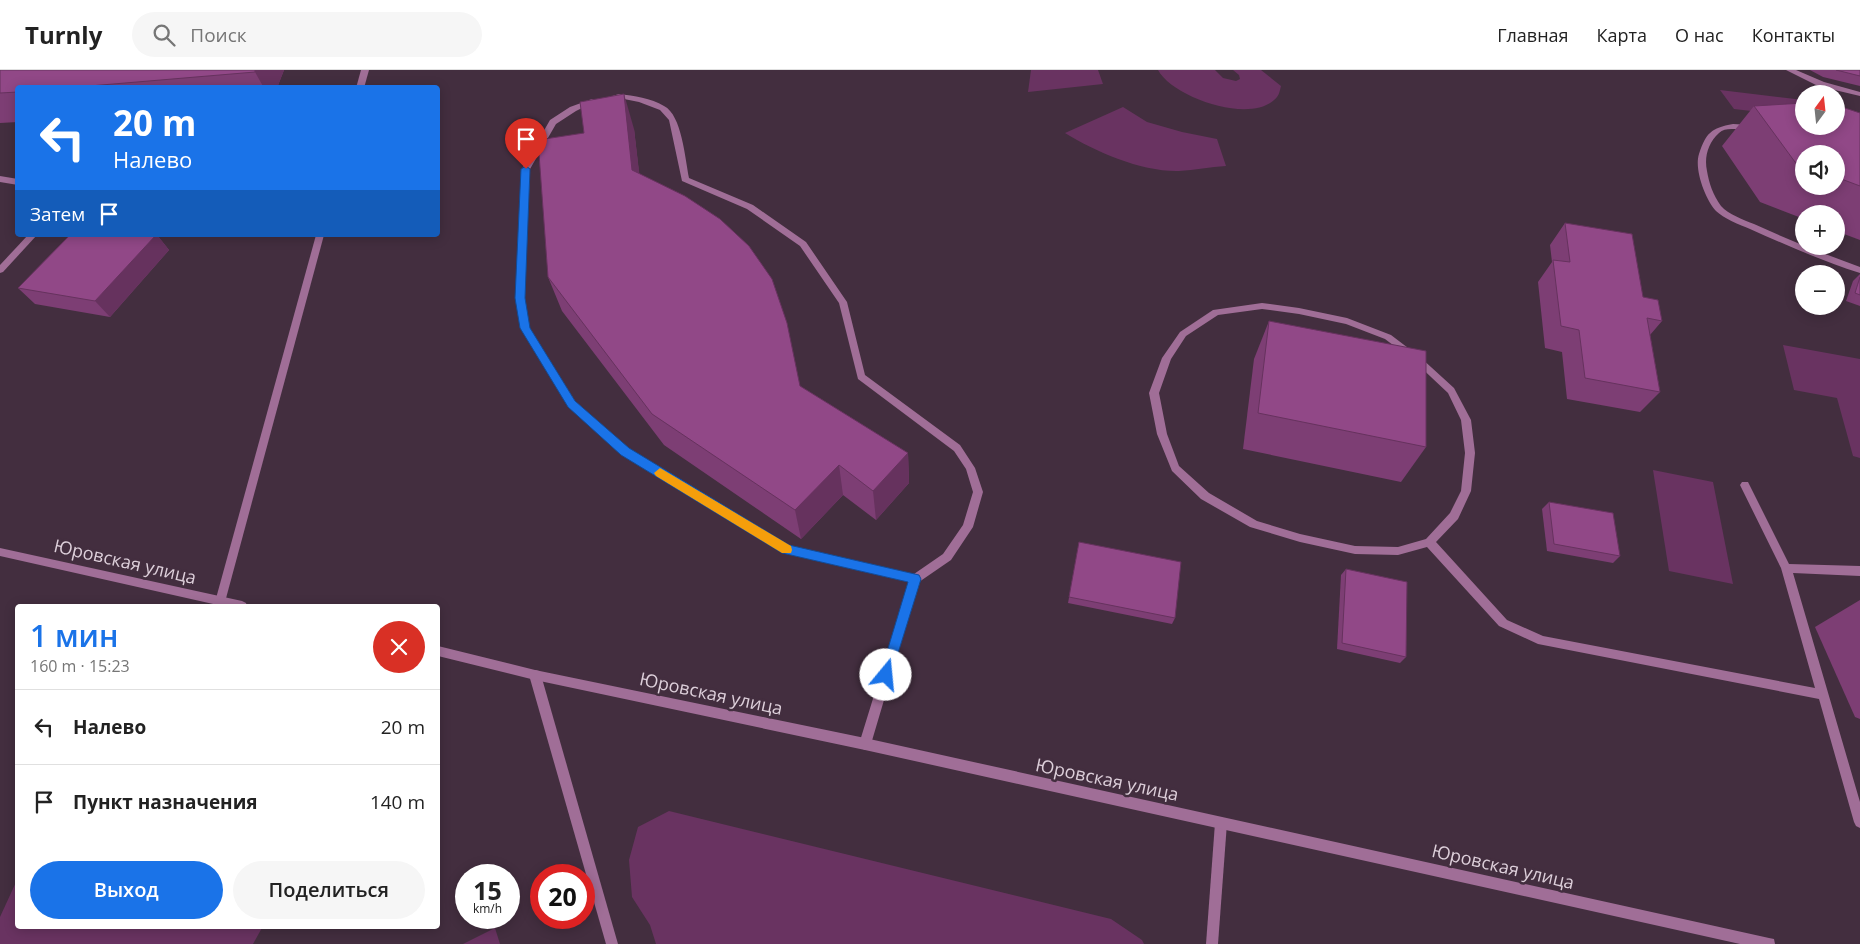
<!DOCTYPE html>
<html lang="ru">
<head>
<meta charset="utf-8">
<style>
  body { margin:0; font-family:"Open Sans",sans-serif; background:#f6f6f6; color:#222; height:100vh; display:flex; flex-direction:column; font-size:19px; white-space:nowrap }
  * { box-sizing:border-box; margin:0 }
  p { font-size:16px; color:#767676 }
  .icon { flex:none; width:28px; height:28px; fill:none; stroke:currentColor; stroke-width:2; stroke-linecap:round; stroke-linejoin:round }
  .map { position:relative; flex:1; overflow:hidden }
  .details { position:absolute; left:15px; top:534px; width:425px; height:325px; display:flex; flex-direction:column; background:#fff; border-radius:5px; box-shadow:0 2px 12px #0003 }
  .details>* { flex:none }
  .banner { position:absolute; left:15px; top:15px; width:425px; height:152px; border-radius:5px; box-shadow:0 2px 12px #0003; background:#1a73e8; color:#fff; overflow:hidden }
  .needle { width:32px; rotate:15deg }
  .tools { position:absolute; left:1795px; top:15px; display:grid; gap:10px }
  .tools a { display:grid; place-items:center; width:50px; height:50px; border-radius:50%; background:#fff; box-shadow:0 2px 12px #0003; font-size:25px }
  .speed { position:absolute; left:455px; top:794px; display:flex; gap:10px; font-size:25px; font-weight:700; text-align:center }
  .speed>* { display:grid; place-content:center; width:65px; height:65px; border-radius:50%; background:#fff; box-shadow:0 2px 12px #0003; line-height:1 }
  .speed small { font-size:12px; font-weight:400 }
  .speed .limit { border:8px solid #d22; background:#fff; color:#111 }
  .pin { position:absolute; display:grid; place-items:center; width:42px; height:42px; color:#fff; margin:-51px -21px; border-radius:50% 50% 50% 0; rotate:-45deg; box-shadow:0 0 5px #0007 }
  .pin .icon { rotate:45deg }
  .me { position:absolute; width:55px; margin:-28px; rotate:17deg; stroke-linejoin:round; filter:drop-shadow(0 0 4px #0008) }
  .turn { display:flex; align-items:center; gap:18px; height:105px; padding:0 15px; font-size:22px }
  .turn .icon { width:65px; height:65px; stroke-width:2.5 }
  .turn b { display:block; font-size:35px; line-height:42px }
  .then { display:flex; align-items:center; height:48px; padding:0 15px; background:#0003; gap:10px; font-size:19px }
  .round { display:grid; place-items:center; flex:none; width:52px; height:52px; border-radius:26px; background:#f6f6f6 }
  .head { display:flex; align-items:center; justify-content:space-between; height:85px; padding:0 15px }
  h1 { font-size:30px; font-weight:600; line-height:38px; color:#1a73e8 }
  .cta { display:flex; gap:10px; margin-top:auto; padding:10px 15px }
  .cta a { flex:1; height:58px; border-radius:30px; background:#1a73e8; color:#fff; font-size:20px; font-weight:600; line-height:58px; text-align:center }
  .cta a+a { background:#f6f6f6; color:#222 }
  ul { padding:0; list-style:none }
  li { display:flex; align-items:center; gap:15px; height:75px; padding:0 15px; border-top:1px solid #e0e0e0 }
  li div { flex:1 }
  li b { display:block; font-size:19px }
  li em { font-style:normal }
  header { display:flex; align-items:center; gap:30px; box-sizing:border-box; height:70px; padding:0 25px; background:#fff; border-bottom:1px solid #e0e0e0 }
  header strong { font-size:24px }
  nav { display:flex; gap:28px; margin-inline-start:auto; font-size:18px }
  .search { width:350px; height:45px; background:#f6f6f6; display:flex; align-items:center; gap:12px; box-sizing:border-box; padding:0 18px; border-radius:28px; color:#767676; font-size:19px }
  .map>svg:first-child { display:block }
</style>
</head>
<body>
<header>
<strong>Turnly</strong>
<div class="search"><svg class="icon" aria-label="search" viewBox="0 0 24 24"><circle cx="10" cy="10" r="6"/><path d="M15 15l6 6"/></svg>Поиск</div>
<nav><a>Главная</a><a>Карта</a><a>О нас</a><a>Контакты</a></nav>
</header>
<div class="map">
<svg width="1860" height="874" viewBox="0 0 1860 874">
  <rect width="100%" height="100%" fill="#432e3f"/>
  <g fill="#693361">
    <polygon points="1031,0 1098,0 1103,14 1028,22"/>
    <path d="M1158 0H1215L1223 8 1236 11 1240 9 1239 5 1233 0H1261L1281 16C1280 20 1279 25 1277 27 1254 56 1173 28 1158 0Z"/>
    <polygon points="1720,20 1804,30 1804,47 1734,39"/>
    <path d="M1123 37 1147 52 1182 62 1217 69 1226 96C1210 97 1195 100 1179 101 1142 102 1096 82 1065 63Z"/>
    <polygon points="1783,275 1860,289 1860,388 1853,386 1837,328 1794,320"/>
    <polygon points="1653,400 1713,412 1733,514 1669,501"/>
    <polygon points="669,741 1111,849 1142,870 1144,874 656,874 650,855 632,827 629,790 638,757"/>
    <polygon points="17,810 18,856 263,856 253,874 0,874 0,847"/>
    <polygon points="495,858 500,874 463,874"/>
  </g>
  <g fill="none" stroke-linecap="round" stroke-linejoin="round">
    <g fill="#a06e97" fill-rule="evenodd">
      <polygon points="1786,0 1796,0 1824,12 1860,22 1860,26 1818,16"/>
      <path d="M619 24C634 26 651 28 664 36 682 45 685 89 689 108L753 135 806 172 847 232 865 305 960 375 975 398 983 422 973 457 951 490 919 512 871 674 869 678 865 680 861 678 859 674 909 512 783 483 622 385 569 337 521 258 516 228 522 99 550 50 570 37 592 29 596 31 576 41 556 54 530 99 524 228 529 258 575 331 628 379 789 476 914 504 943 484 963 455 973 422 966 399 954 381 858 309 839 233 800 176 747 139 682 111 669 50 660 40 639 32 619 28 613 29 609 27Z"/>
      <path d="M1733 54 1751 55 1755 57C1746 64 1728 54 1719 63 1708 73 1704 87 1707 101 1709 113 1713 125 1721 136 1728 144 1744 150 1754 154 1789 170 1824 184 1860 197V203C1822 191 1786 175 1750 159 1740 155 1723 148 1716 141 1705 129 1694 99 1699 84 1706 63 1711 58 1733 54Z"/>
      <polygon points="0,106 18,109 18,115 0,112"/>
      <polygon points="28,165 37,165 3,202 0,203 0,195"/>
      <path d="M1262 233 1299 238 1347 248 1391 265 1420 287 1454 318 1471 350 1475 383 1471 421 1458 449 1436 472 1507 550 1543 566 1815 618 1781 498 1740 415 1742 412H1748L1789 494 1860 496V506L1793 503 1860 732V758L1856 756 1854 752 1819 629 1538 574 1499 556 1427 477 1398 485 1355 484 1300 472 1250 457 1201 429 1172 401 1157 364 1149 323 1162 288 1180 262 1213 240ZM1262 239 1299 244 1346 254 1385 269 1414 291 1448 323 1461 350 1465 383 1461 421 1450 443 1426 469 1398 477 1355 476 1300 464 1257 451 1209 423 1179 396 1167 364 1159 323 1171 289 1186 266 1218 245Z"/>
      <polygon points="535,600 539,601 541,605 618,874 606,874 529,605 531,601"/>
      <polygon points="1221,747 1225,749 1227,753 1218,874 1206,874 1215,753 1217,749"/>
    </g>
    <g fill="#a06e97" fill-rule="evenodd">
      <polygon points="361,0 369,0 364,18 356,18"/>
      <polygon points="316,165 324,165 225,532 224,535 219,536 215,532"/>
    </g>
    <g fill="#a06e97" fill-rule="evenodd">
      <polygon points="0,478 242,531 246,533 247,536 222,536 0,486"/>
      <polygon points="438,576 535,600 865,668 1769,868 1774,869 1775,874 1740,874 865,680 535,610 438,586"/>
    </g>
  </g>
  <g fill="#7d3e74" fill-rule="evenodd">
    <polygon points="0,0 284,0 277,18 18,18 18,52 0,53"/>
    <polygon points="1810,0 1860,0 1860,16 1823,7"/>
    <path d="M1754 36 1860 43V170L1836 161V144H1804V149L1760 132 1722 76ZM1804 84H1836V116H1804Z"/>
    <polygon points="634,59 639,103 800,316 908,383 909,413 876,450 843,425 801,469 664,375 562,241 548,207"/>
    <polygon points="1565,153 1643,227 1662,251 1650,265 1660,322 1640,342 1567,329 1562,282 1545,278 1538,212 1552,192 1550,175"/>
    <polygon points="70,165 157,165 169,180 110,247 35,234 18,218"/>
    <polygon points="1860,204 1860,236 1846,231 1853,211"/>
    <polygon points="1269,251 1426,377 1401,412 1243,379 1254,289"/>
    <polygon points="1549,432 1620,486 1613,493 1547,481 1542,439"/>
    <polygon points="1079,472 1175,548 1172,554 1068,533"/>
    <polygon points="1346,499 1406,587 1400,593 1337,579 1341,505"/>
    <polygon points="1860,530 1860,649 1855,647 1815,557"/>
  </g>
  <g fill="#66325e">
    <polygon points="255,0 284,0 277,18 264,18 255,2"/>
    <polygon points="624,24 634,59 643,134 632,100"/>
    <polygon points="156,165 157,165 169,180 110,247 95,231"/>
    <polygon points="908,383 909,413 876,450 873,421"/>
    <polygon points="839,395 843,425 801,469 795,440"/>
  </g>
  <g fill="#914887" stroke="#66325e">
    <polygon points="0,0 255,0 255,2 66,18 18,18 18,22 0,23"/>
    <polygon points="1836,0 1860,0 1860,6"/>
    <polygon points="624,24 632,100 685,126 720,149 749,176 772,209 787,253 800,316 908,383 873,421 839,395 795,440 652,344 548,207 538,70 584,63 580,32"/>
    <polygon points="1804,33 1804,56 1836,56 1836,35 1860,43 1860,116 1836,107 1836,84 1804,84 1804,96 1795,92 1754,36"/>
    <polygon points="1565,153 1632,164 1643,227 1658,230 1662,251 1647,248 1660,322 1585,308 1579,260 1561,256 1553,190 1570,192"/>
    <polygon points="70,165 156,165 95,231 18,218"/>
    <polygon points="1860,207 1860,225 1855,223"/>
    <polygon points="1269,251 1426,281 1426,377 1258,343"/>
    <polygon points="1549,432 1613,443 1620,486 1554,474"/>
    <polygon points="1079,472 1181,492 1175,548 1069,527"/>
    <polygon points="1346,499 1407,512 1406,587 1342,573"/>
  </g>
  <polygon fill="#1a73e8" stroke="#114b97" points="526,96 530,99 525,228 530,258 575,331 629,378 789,475 919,505 921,509 890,609 886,611 882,609 880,605 908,512 782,483 621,385 568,337 520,258 515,228 521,99"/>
  <polygon fill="#f59e0b" points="660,398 791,476 792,480 791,483 782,483 656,406 654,403"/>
  <g text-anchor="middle" stroke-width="5" stroke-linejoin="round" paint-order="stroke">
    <g font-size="18" fill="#ddcfda" stroke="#432e3f">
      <text transform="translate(125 492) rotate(13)" y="6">Юровская улица</text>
      <text transform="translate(711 624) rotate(12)" y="6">Юровская улица</text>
      <text transform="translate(1107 710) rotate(12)" y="6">Юровская улица</text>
      <text transform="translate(1503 797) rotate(13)" y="6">Юровская улица</text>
    </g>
  </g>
</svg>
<div class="tools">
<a><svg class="needle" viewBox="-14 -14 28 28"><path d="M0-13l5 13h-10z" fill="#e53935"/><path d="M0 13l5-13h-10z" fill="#767676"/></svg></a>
<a><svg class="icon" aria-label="sound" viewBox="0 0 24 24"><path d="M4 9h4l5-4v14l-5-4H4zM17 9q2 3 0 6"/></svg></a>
<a>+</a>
<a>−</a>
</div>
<div class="speed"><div>15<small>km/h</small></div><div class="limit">20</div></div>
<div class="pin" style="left:526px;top:99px;background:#d93025"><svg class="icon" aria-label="arrive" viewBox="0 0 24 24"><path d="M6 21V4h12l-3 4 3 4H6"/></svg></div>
<svg class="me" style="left:886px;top:605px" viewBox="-20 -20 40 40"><circle r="19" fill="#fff"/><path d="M0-13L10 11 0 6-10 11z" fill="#1a73e8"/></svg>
<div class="banner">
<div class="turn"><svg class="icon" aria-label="left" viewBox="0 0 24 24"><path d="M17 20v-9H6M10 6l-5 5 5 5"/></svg><div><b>20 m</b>Налево</div></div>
<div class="then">Затем<svg class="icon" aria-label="arrive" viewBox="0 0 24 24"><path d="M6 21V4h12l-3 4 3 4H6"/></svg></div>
</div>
<section class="details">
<div class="head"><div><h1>1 мин</h1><p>160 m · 15:23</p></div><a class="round" style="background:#d93025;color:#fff"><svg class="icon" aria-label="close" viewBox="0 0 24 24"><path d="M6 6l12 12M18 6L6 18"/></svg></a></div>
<ul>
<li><svg class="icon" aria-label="left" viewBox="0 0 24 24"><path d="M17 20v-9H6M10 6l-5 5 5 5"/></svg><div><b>Налево</b></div><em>20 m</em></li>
<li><svg class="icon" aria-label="arrive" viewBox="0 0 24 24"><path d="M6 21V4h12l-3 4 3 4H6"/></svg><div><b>Пункт назначения</b></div><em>140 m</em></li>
</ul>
<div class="cta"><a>Выход</a><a>Поделиться</a></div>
</section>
</div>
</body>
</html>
